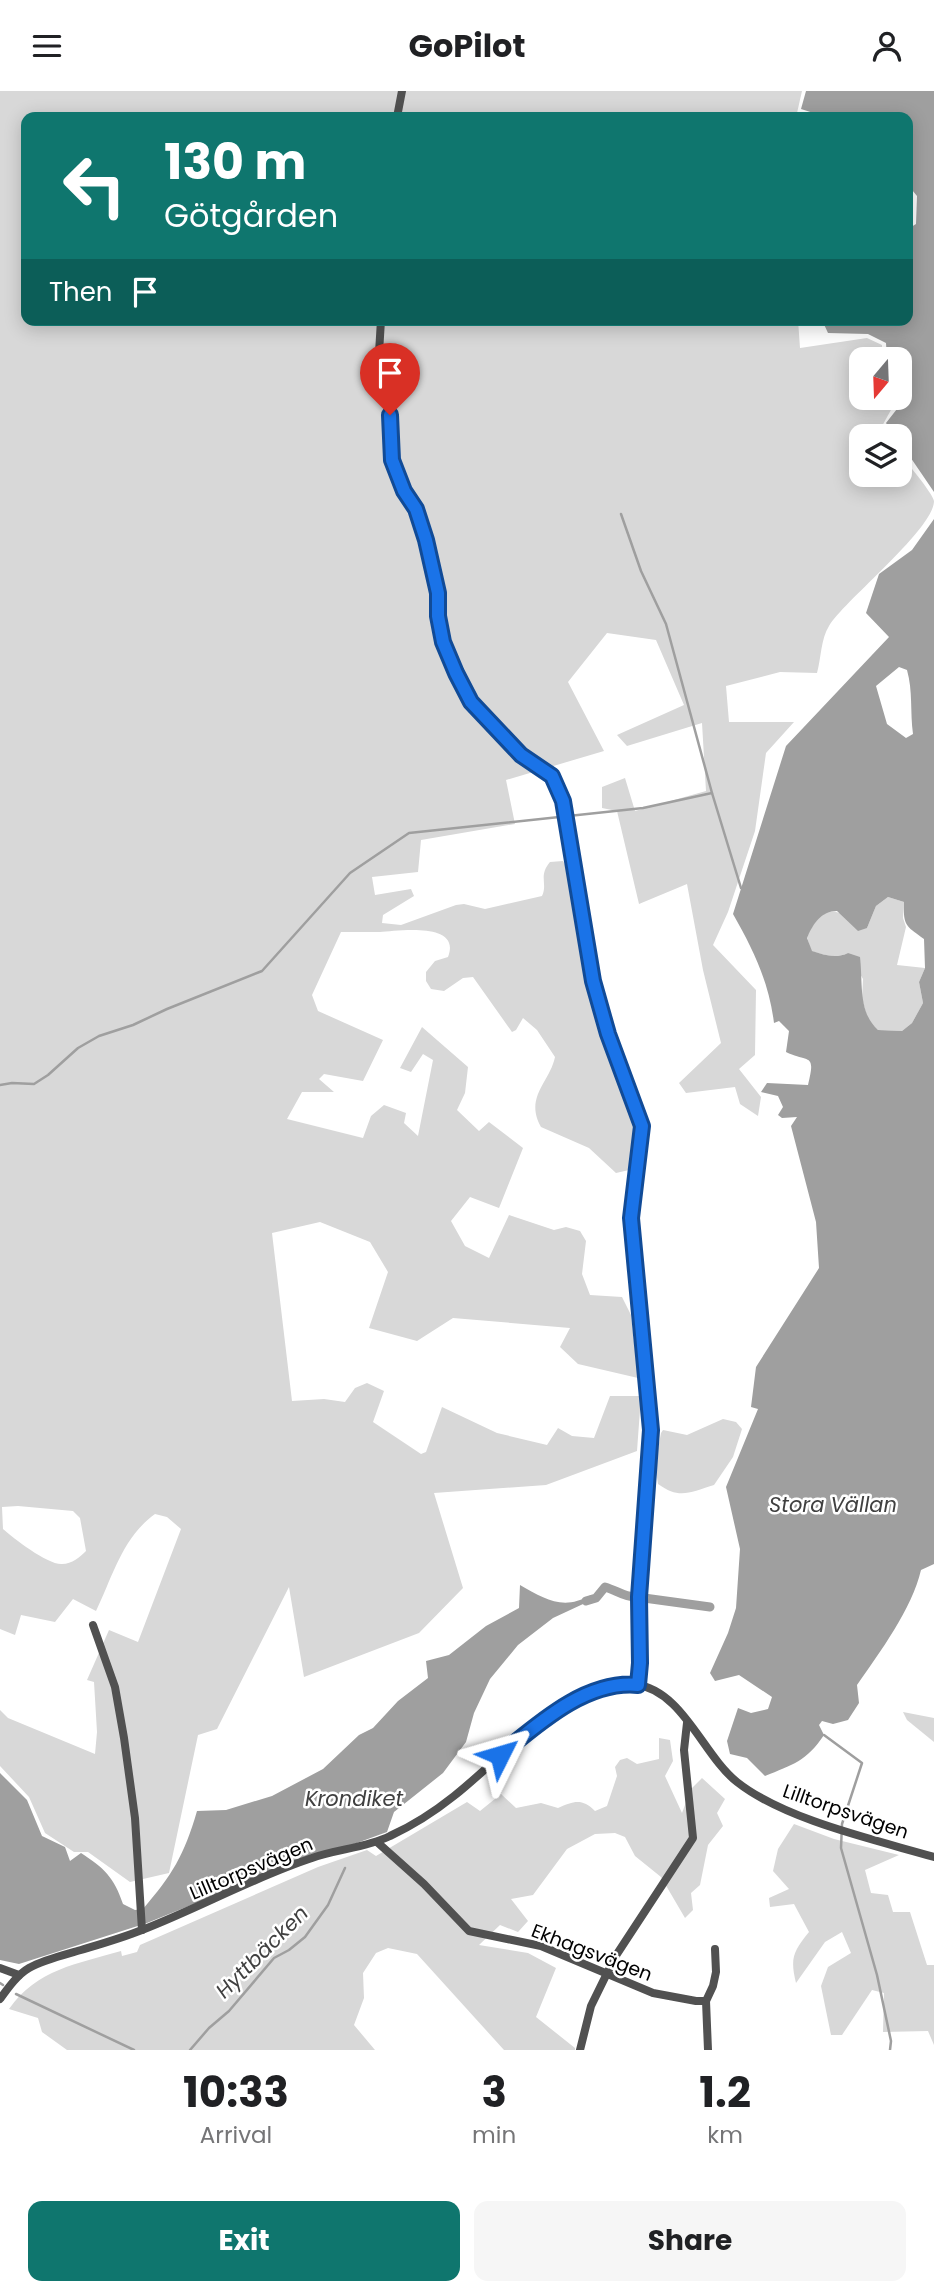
<!DOCTYPE html>
<html lang="en">
<head>
<meta charset="utf-8">
<style>
  body { margin:0; font-family:Poppins,sans-serif; background:#f6f6f6; color:#202124; height:100vh; display:flex; flex-direction:column; font-size:26px; white-space:nowrap }
  * { box-sizing:border-box; margin:0 }
  p { font-size:23px; color:#757577 }
  .icon { flex:none; width:38px; height:38px; fill:none; stroke:currentColor; stroke-width:2; stroke-linecap:round; stroke-linejoin:round }
  .map { position:relative; height:1959px; overflow:hidden }
  .details { display:flex; flex-direction:column; background:#fff; flex:1 }
  .details>* { flex:none }
  .hud { position:absolute; left:21px; top:21px; width:892px; height:214px; border-radius:14px; box-shadow:0 4px 18px #0003; background:#0f766e; color:#fff; overflow:hidden }
  .needle { width:46px; rotate:199deg }
  .controls { position:absolute; left:849px; top:256px; display:grid; gap:14px }
  .controls a { display:grid; place-items:center; width:63px; height:63px; border-radius:14px; background:#fff; box-shadow:0 4px 18px #0003; font-size:35px }
  .pin { position:absolute; display:grid; place-items:center; width:60px; height:60px; color:#fff; margin:-72px -30px; border-radius:50% 50% 50% 0; rotate:-45deg; box-shadow:0 0 7px #0007 }
  .pin .icon { rotate:45deg }
  .me { position:absolute; width:77px; margin:-38px; rotate:50deg; stroke-linejoin:round; filter:drop-shadow(0 0 5px #0008) }
  .turn { display:flex; align-items:center; gap:24px; height:147px; padding:0 28px; font-size:32px }
  .turn .icon { width:91px; height:91px; stroke-width:2.5 }
  .turn b { display:block; font-size:49px; line-height:60px }
  .then { display:flex; align-items:center; height:66px; padding:0 28px; background:#0003; gap:14px; font-size:26px }
  .eta { display:flex; justify-content:space-evenly; align-items:center; height:119px; text-align:center }
  .eta b { font-size:42px; font-weight:700; line-height:49px }
  .cta { display:flex; gap:14px; margin-top:auto; padding:14px 28px }
  .cta a { flex:1; height:80px; border-radius:14px; background:#0f766e; color:#fff; font-size:28px; font-weight:700; line-height:80px; text-align:center }
  .cta a+a { background:#f6f6f6; color:#202124 }
  header { display:flex; justify-content:space-between; align-items:center; height:91px; padding:0 28px; background:#fff; font-size:32px; font-weight:700 }
  .map>svg:first-child { display:block }
</style>
</head>
<body>
<header><svg class="icon" aria-label="menu" viewBox="0 0 24 24"><path d="M4 6h16M4 12h16M4 18h16"/></svg>GoPilot<svg class="icon" aria-label="person" viewBox="0 0 24 24"><circle cx="12" cy="8" r="4"/><path d="M4 21q1-7 8-7t8 7"/></svg></header>
<div class="map">
<svg width="934" height="1959" viewBox="0 0 934 1959">
  <rect width="100%" height="100%" fill="#fff"/>
  <g fill="#d8d8d8" fill-rule="evenodd">
    <path d="M0 0H802L797 22 809 26H26V229H798L800 257 867 247 882 254V268H861V306H896L897 308 881 337 886 345H861V383H900V363C907 372 932 401 934 410 934 438 845 509 829 535 821 547 821 568 817 582L780 581 726 595 729 631H794L766 662 755 740 728 821 713 854 756 899 755 964 739 978 761 1006 758 1025 740 1013 735 996 686 1002 679 992 721 952 703 879 687 793 639 813 617 720 602 717V696L625 687 635 720 706 700 702 632 627 655 617 644 684 614 656 549 607 542 568 591 604 660 506 689 515 733 421 749 418 781 372 786 375 804 411 798 414 805 383 824 382 832 401 834 456 814 464 813 485 818 542 805C548 793 538 785 550 771L563 770C573 785 574 809 577 827 584 880 602 930 616 982 621 997 630 1010 633 1027 636 1045 635 1062 629 1079L616 1082 589 1057 541 1036C524 1006 550 991 555 966L537 939 523 927 516 939 512 941 473 886 463 887 444 900 431 898 426 890V881L435 870 448 866C462 830 397 840 380 841 367 841 354 841 341 841L312 904 318 920 383 949 363 990 324 983 319 988 334 1001H302L287 1028 363 1047 371 1025 384 1014 406 1022 404 1032 418 1045 433 969 423 963 411 981 400 977 422 936 468 976 465 1002 457 1019 479 1040 489 1031 523 1057 499 1117 470 1106 451 1130 465 1155 489 1167 509 1124 554 1139 566 1136 580 1140 586 1150 582 1183 590 1204 622 1206 631 1224 638 1287 578 1273 560 1256 570 1237 453 1227 417 1250 369 1237 388 1181 370 1151 320 1131 272 1142 292 1310 324 1308 345 1311 355 1297 367 1292 384 1300 373 1331 421 1363 426 1361 442 1316 497 1342 547 1354 558 1337 572 1345 594 1347 610 1305H641L637 1360 546 1394 434 1402 463 1497 419 1542 304 1586 289 1496 217 1638 198 1644 169 1782 130 1791 88 1761H74L45 1742 29 1706 0 1675V1619L8 1627 95 1663 97 1641 94 1591 87 1589 109 1539 138 1551 181 1438 167 1426 155 1423C122 1447 113 1485 96 1520L73 1508 55 1531 21 1524 15 1544 0 1538ZM18 1415 73 1420 80 1427 86 1460C80 1466 72 1473 62 1473 48 1474 13 1447 3 1438L2 1416Z"/>
    <path d="M888 806 904 811 903 827 906 836 897 874 925 877 919 891 923 912 912 932 902 940 878 939 868 930 862 907 863 888 848 862C836 868 824 864 811 860L807 846C824 807 838 820 867 837L876 815Z"/>
    <path d="M723 1328 736 1331 742 1338 733 1366 714 1394C690 1401 680 1409 658 1393L655 1373 661 1342 663 1339 687 1344Z"/>
    <polygon points="903,1621 934,1627 934,1651 907,1629"/>
    <path d="M659 1647 670 1649 673 1670 665 1685 682 1722 691 1698 702 1687 725 1708 717 1722 723 1735 708 1754 700 1794 691 1802 693 1819 685 1827 661 1786 635 1765 625 1746 615 1742 595 1743 567 1758 533 1804 511 1808 528 1830 518 1841 500 1834 479 1854 528 1862 556 1877 536 1926 575 1957V1959H504L417 1863 388 1857 376 1862 363 1882 364 1907 354 1934 375 1959H67L42 1941 38 1927 9 1918C37 1878 77 1873 121 1860L122 1865 137 1861 140 1854 318 1776 367 1759 376 1765 467 1711 480 1720 501 1703 516 1717 541 1712 558 1717C574 1710 582 1707 595 1720L607 1715 617 1685 615 1676 620 1669 627 1667 637 1673 659 1668Z"/>
    <path d="M794 1733 834 1748 899 1764 865 1779 871 1802 888 1804 893 1821H910L927 1874H934V1954L928 1940 883 1941 884 1902 872 1899 842 1944H831L821 1895 828 1876 851 1862 842 1841 825 1851 796 1892C790 1867 793 1861 809 1841L794 1813 770 1816 769 1807 789 1798 773 1780 778 1758Z"/>
  </g>
  <g fill="#9f9f9f" fill-rule="evenodd">
    <polygon points="806,0 934,0 934,401 900,351 900,345 895,345 886,332 904,309 900,302 900,268 887,268 886,252 868,243 828,242 822,229 908,229 908,138 916,133 917,105 908,94 908,26 826,26 801,18"/>
    <path d="M934 428V1473L921 1479C912 1518 880 1561 857 1594L859 1612 848 1629 833 1633 822 1630 819 1634 824 1644C807 1670 792 1674 765 1685L747 1667 730 1663 727 1650 738 1617 751 1622 768 1618 772 1606 739 1584 715 1590 710 1582 728 1542 736 1517 740 1458 726 1396 758 1318 751 1316 756 1276 819 1177 816 1131 791 1035 797 1026 782 1027 778 1024 783 1016 778 1005 761 1001 767 992 808 994C816 961 809 972 786 961L789 940 779 930 774 932C769 891 753 858 733 823L786 655 889 546 866 522 879 483 912 459ZM899 576 907 579C913 600 910 621 913 643L906 647 887 633 876 595ZM888 806 904 811C903 835 906 835 924 848L925 877 919 891 923 912 912 932 902 940 878 939C858 921 863 892 860 866L848 862C836 868 824 864 812 860L807 847C813 833 821 820 837 820L858 840 867 837 876 815Z"/>
    <path d="M520 1494C545 1508 563 1520 591 1504L596 1507 553 1527 518 1554 490 1588 474 1622 466 1651 443 1682 394 1721 387 1741 228 1799 147 1832 19 1873 0 1869V1682L27 1709 42 1745 65 1756 70 1770 81 1762C104 1777 114 1786 123 1813L135 1819 143 1818C172 1784 184 1765 197 1720L226 1719 272 1705 323 1678 359 1644 373 1637 398 1610 428 1587 426 1570 449 1564 486 1535 519 1517Z"/>
  </g>
  <g fill="none" stroke-linecap="round" stroke-linejoin="round">
    <g stroke="#9f9f9f" stroke-width="2.5">
      <polyline points="621,423 641,480 666,533 712,702 741,797"/>
      <polyline points="0,994 12,992 34,993 48,984 78,957 99,945 133,934 167,918 262,880 350,782 409,742 643,717 712,702"/>
      <polyline points="824,1644 862,1672 842,1733 841,1757 877,1884 891,1950 890,1959"/>
      <polyline points="0,1892 3,1894"/>
      <polyline points="16,1903 134,1959"/>
      <polyline points="190,1959 209,1937 229,1920 274,1867 289,1859 305,1846 328,1814 345,1777"/>
    </g>
    <g stroke="#9f9f9f" stroke-width="9">
      <polyline points="644,1507 710,1516"/>
      <path d="M586 1510 596 1507 605 1496C616 1499 624 1506 635 1506"/>
    </g>
    <g stroke="#515151" stroke-width="8">
      <polyline points="397,26 402,0"/>
      <polyline points="381,229 379,262 390,324 392,369 404,400 416,418 426,449 438,502 438,525 444,551 455,582 471,611 521,664 552,685 564,716 592,890 608,943 642,1035 630,1127 651,1339 639,1506 640,1572 638,1594"/>
      <polyline points="93,1534 115,1596 124,1647 135,1727 142,1839"/>
      <polyline points="377,1751 424,1793 469,1840 541,1855 653,1902 696,1910 706,1910"/>
      <polyline points="0,1877 19,1884"/>
      <path d="M0 1908C8 1897 17 1884 29 1877 45 1868 64 1864 81 1859 101 1853 122 1847 142 1839 199 1817 254 1786 312 1767 337 1758 366 1757 390 1745 414 1734 434 1721 454 1705 499 1670 572 1586 634 1593 683 1599 702 1663 737 1691 785 1729 876 1749 934 1766"/>
      <polyline points="580,1959 591,1915 615,1866 693,1747 684,1659 687,1632"/>
      <polyline points="708,1959 706,1910 713,1895 716,1881 715,1858"/>
    </g>
  </g>
  <g fill="none" stroke-linecap="round" stroke-linejoin="round">
    <defs>
      <path id="route" d="M390 324 392 369 404 400 416 418 426 449 438 502V525L443 551 456 582 471 611 521 664 552 685 563 710 593 890 608 943 642 1035 631 1127 651 1339 639 1506 640 1572 638 1594C586 1589 538 1633 500 1664"/>
    </defs>
    <use href="#route" stroke="#114b97" stroke-width="18"/>
    <use href="#route" stroke="#1a73e8" stroke-width="12"/>
  </g>
  <g text-anchor="middle" stroke-width="5" stroke-linejoin="round" paint-order="stroke">
    <g font-size="19" fill="#000" stroke="#fff">
      <text transform="translate(846 1720) rotate(19)" y="7">Lilltorpsvägen</text>
      <text transform="translate(251 1777) rotate(-23)" y="7">Lilltorpsvägen</text>
      <text transform="translate(592 1861) rotate(21)" y="7">Ekhagsvägen</text>
    </g>
    <g font-size="21" font-style="italic" fill="#404040" stroke="#fff">
      <text x="833" y="1421">Stora Vällan</text>
      <text x="354" y="1715">Krondiket</text>
      <text transform="translate(262 1861) rotate(-45)" y="7">Hyttbäcken</text>
    </g>
  </g>
</svg>
<div class="controls">
<a><svg class="needle" viewBox="-14 -14 28 28"><path d="M0-13l5 13h-10z" fill="#e53935"/><path d="M0 13l5-13h-10z" fill="#757577"/></svg></a>
<a><svg class="icon" aria-label="layers" viewBox="0 0 24 24"><path d="M12 4l9 5-9 5-9-5zM3 14l9 5 9-5"/></svg></a>
</div>
<div class="pin" style="left:390px;top:324px;background:#d93025"><svg class="icon" aria-label="arrive" viewBox="0 0 24 24"><path d="M6 21V4h12l-3 4 3 4H6"/></svg></div>
<svg class="me" style="left:500px;top:1664px" viewBox="-20 -20 40 40"><path d="M0-17L14 15 0 8-14 15z" fill="#1a73e8" stroke="#fff" stroke-width="4"/></svg>
<div class="hud">
<div class="turn"><svg class="icon" aria-label="left" viewBox="0 0 24 24"><path d="M17 20v-9H6M10 6l-5 5 5 5"/></svg><div><b>130 m</b>Götgården</div></div>
<div class="then">Then<svg class="icon" aria-label="arrive" viewBox="0 0 24 24"><path d="M6 21V4h12l-3 4 3 4H6"/></svg></div>
</div>
</div>
<section class="details">
<div class="eta">
<div><b>10:33</b><p>Arrival</p></div>
<div><b>3</b><p>min</p></div>
<div><b>1.2</b><p>km</p></div>
</div>
<div class="cta"><a>Exit</a><a>Share</a></div>
</section>
</body>
</html>
